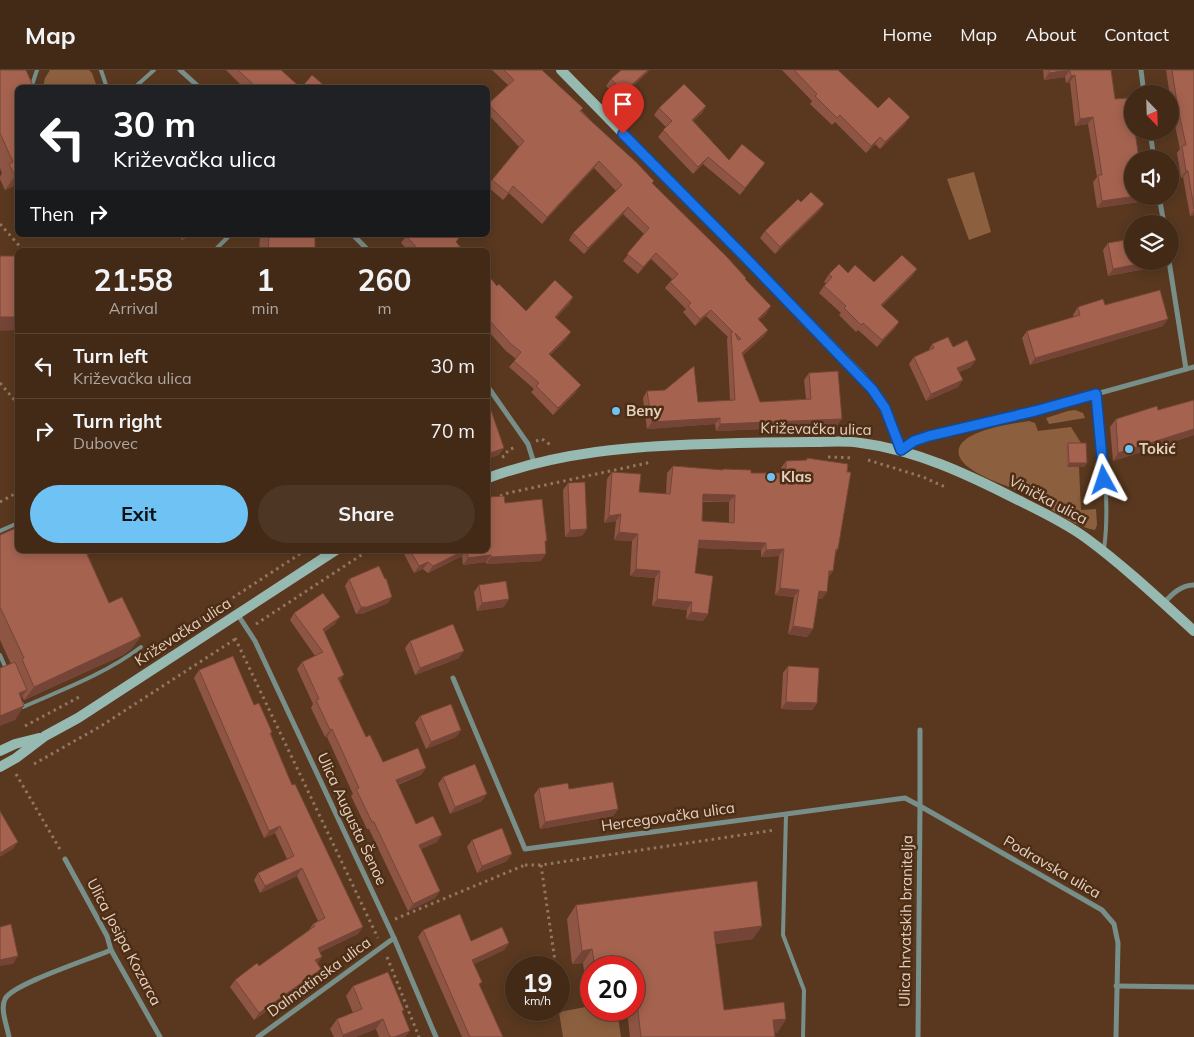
<!DOCTYPE html>
<html lang="en">
<head>
<meta charset="utf-8">
<style>
  body { margin:0; font-family:Mulish,sans-serif; background:#4d3624; color:#f1f3f6; height:100vh; display:flex; flex-direction:column; font-size:19px; white-space:nowrap }
  * { box-sizing:border-box; margin:0 }
  p { font-size:16px; color:#afa7a1 }
  .icon { flex:none; width:28px; height:28px; fill:none; stroke:currentColor; stroke-width:2; stroke-linecap:round; stroke-linejoin:round }
  .map { position:relative; flex:1; overflow:hidden }
  .sheet { position:absolute; left:15px; top:178px; width:475px; height:305px; display:flex; flex-direction:column; background:#432a17; border-radius:8px; box-shadow:0 2px 12px #0003,0 0 0 1px #5b4636 }
  .sheet>* { flex:none }
  .hud { position:absolute; left:15px; top:15px; width:475px; height:152px; border-radius:8px; box-shadow:0 2px 12px #0003,0 0 0 1px #5b4636; background:#202124; color:#fff; overflow:hidden }
  .needle { width:32px; rotate:157deg }
  .tools { position:absolute; left:1124px; top:15px; display:grid; gap:10px }
  .tools a { display:grid; place-items:center; width:55px; height:55px; border-radius:50%; background:#432a17; box-shadow:0 2px 12px #0003,0 0 0 1px #5b4636; font-size:25px }
  .speed { position:absolute; left:505px; top:886px; display:flex; gap:10px; font-size:25px; font-weight:700; text-align:center }
  .speed>* { display:grid; place-content:center; width:65px; height:65px; border-radius:50%; background:#432a17; box-shadow:0 2px 12px #0003,0 0 0 1px #5b4636; line-height:1 }
  .speed small { font-size:12px; font-weight:400 }
  .speed .limit { border:8px solid #d22; background:#fff; color:#111 }
  .pin { position:absolute; display:grid; place-items:center; width:42px; height:42px; color:#fff; margin:-51px -21px; border-radius:50% 50% 50% 0; rotate:-45deg; box-shadow:0 0 5px #0007 }
  .pin .icon { rotate:45deg }
  .me { position:absolute; width:55px; margin:-28px; rotate:355deg; stroke-linejoin:round; filter:drop-shadow(0 0 4px #0008) }
  .turn { display:flex; align-items:center; gap:18px; height:105px; padding:0 15px; font-size:22px }
  .turn .icon { width:65px; height:65px; stroke-width:2.5 }
  .turn b { display:block; font-size:35px; line-height:42px }
  .then { display:flex; align-items:center; height:48px; padding:0 15px; background:#0003; gap:10px; font-size:19px }
  .eta { display:flex; justify-content:space-evenly; align-items:center; height:85px; text-align:center }
  .eta b { font-size:30px; font-weight:700; line-height:35px }
  .button { display:flex; gap:10px; margin-top:auto; padding:10px 15px }
  .button a { flex:1; height:58px; border-radius:30px; background:#6fc2f4; color:#111; font-size:20px; font-weight:700; line-height:58px; text-align:center }
  .button a+a { background:#4d3624; color:#f1f3f6 }
  ul { padding:0; list-style:none }
  li { display:flex; align-items:center; gap:15px; height:65px; padding:0 15px; border-top:1px solid #5b4636 }
  li div { flex:1 }
  li b { display:block; font-size:19px }
  li em { font-style:normal }
  header { display:flex; align-items:center; gap:30px; box-sizing:border-box; height:70px; padding:0 25px; background:#432a17; border-bottom:1px solid #5b4636 }
  header strong { font-size:24px }
  nav { display:flex; gap:28px; margin-inline-start:auto; font-size:18px }
  .map>svg:first-child { display:block }
</style>
</head>
<body>
<header>
<strong>Map</strong>
<nav><a>Home</a><a>Map</a><a>About</a><a>Contact</a></nav>
</header>
<div class="map">
<svg width="1194" height="967" viewBox="0 0 1194 967">
  <rect width="100%" height="100%" fill="#59381f"/>
  <g fill="#8c603f">
    <polygon points="50,0 89,0 92,3 97,17 43,17 45,8"/>
    <polygon points="974,102 991,162 969,170 947,109"/>
    <polygon points="1075,340 1083,343 1085,348 1049,354 1046,348 1068,341"/>
    <path d="M1029 351 1035 353 1038 361 1071 357 1083 376 1079 397 1081 440 1096 439 1097 455 1095 460C1071 456 1045 434 1023 423 1007 415 986 410 971 399 965 395 961 391 959 385 953 361 1012 354 1029 351Z"/>
    <polygon points="591,936 591,940 617,940 621,967 563,967 559,942"/>
  </g>
  <g fill="none" stroke-linecap="round" stroke-linejoin="round">
    <g stroke="#917661" stroke-width="3" stroke-dasharray="2.5 4" stroke-linecap="butt">
      <polyline points="0,154 23,180"/>
      <polyline points="0,313 18,334"/>
      <polyline points="536,371 542,369 552,376"/>
      <polyline points="502,387 505,386 508,380 516,377"/>
      <polyline points="828,387 854,388"/>
      <polyline points="868,390 923,407 945,417"/>
      <polyline points="488,431 508,423 652,392"/>
      <polyline points="0,432 18,422"/>
      <polyline points="256,554 369,480"/>
      <polyline points="235,568 378,868"/>
      <polyline points="151,581 306,480"/>
      <polyline points="25,656 81,626"/>
      <polyline points="34,694 101,656 237,568"/>
      <polyline points="16,704 61,781"/>
      <polyline points="525,795 541,795 775,760"/>
      <polyline points="541,795 556,898"/>
      <polyline points="395,849 525,795"/>
      <polyline points="387,887 419,967"/>
      <polyline points="559,916 562,937"/>
    </g>
    <g stroke="#788f89" stroke-width="4">
      <polyline points="101,0 107,18"/>
      <polyline points="31,18 37,0"/>
      <polyline points="134,18 154,0"/>
      <polyline points="215,180 230,165"/>
      <path d="M1096 324C1101 375 1111 429 1104 479"/>
      <polyline points="0,461 18,453"/>
      <polyline points="0,585 7,601"/>
      <path d="M22 634 23 637C64 619 105 604 141 577"/>
      <polyline points="786,744 783,865 804,920 803,967"/>
    </g>
    <g stroke="#788f89" stroke-width="5">
      <polyline points="180,0 200,18"/>
      <polyline points="1141,0 1144,24"/>
      <polyline points="1150,61 1154,89"/>
      <polyline points="1159,126 1164,154"/>
      <polyline points="353,165 368,180"/>
      <polyline points="1169,191 1186,299"/>
      <polyline points="488,317 528,374 534,393"/>
      <polyline points="901,380 915,371 929,366 1035,341 1194,297"/>
      <path d="M1164 533C1172 524 1181 515 1194 515"/>
      <polyline points="238,545 255,571 394,868 436,967"/>
      <polyline points="453,608 525,779 905,728 920,736 920,660"/>
      <polyline points="65,789 107,866 111,880 160,967"/>
      <polyline points="1116,916 1194,917"/>
      <path d="M9 967C7 956 0 939 5 929 12 914 93 888 111 880"/>
      <polyline points="258,967 394,868"/>
      <polyline points="918,967 920,736 1102,840 1114,854 1118,873 1116,967"/>
    </g>
    <g stroke="#96bab1" stroke-width="10">
      <polyline points="561,0 861,306 872,319 885,338 901,380"/>
      <path d="M488 408C558 382 633 376 707 374 742 373 776 372 811 372 827 372 845 370 861 373 916 380 967 404 1016 429 1040 441 1064 452 1086 468 1124 496 1159 529 1194 561"/>
      <polyline points="0,681 15,674 39,668"/>
      <polyline points="0,697 16,688 45,666 78,648 336,480"/>
    </g>
  </g>
  <g fill="#8e5544" fill-rule="evenodd">
    <polygon points="0,0 18,18 18,114 5,120 0,109 0,107 2,103 0,98"/>
    <polygon points="226,0 281,0 301,18 244,18"/>
    <polygon points="492,0 542,0 745,209 767,243 759,250 768,260 764,266 743,285 760,332 806,329 804,310 809,303 837,356 716,361 715,354 647,359 643,328 647,321 698,332 730,330 727,269 728,267 706,246 695,256 683,242 686,239 665,218 672,209 651,189 638,204 623,191 644,164 623,144 584,184 569,170 573,163 616,121 594,98 542,154 509,123 503,130 488,117 488,115 492,110 519,77 488,44 488,34 508,15"/>
    <polygon points="782,0 838,0 878,38 905,54 880,79 875,74 866,83 835,52 832,55 810,34 812,31"/>
    <polygon points="1043,0 1111,0 1115,29 1139,132 1097,138 1093,112 1097,107 1088,54 1075,56 1070,12 1066,13 1065,7 1044,10"/>
    <polygon points="1166,0 1194,0 1194,145 1190,146 1183,107 1181,108 1177,83 1180,79 1173,46"/>
    <polygon points="648,2 619,29 606,16 611,9"/>
    <polygon points="706,36 702,43 693,51 729,90 765,93 740,125 703,94 693,104 658,67 666,57 654,45 659,38"/>
    <polygon points="801,132 824,134 819,141 775,184 760,168 765,161"/>
    <polygon points="1132,163 1132,191 1150,198 1108,206 1103,180 1108,173 1129,169 1129,168"/>
    <polygon points="179,165 193,165 182,170"/>
    <polygon points="260,165 315,165 315,180 259,180"/>
    <polygon points="406,166 456,172 463,180 408,180 401,173"/>
    <polygon points="917,199 912,206 882,236 899,252 894,259 877,277 858,260 856,262 839,245 841,243 819,223 826,213 824,212 829,204 848,203 874,212"/>
    <polygon points="488,205 497,216 526,241 573,227 569,234 556,248 566,269 550,285 576,322 553,345 531,322 534,319 509,297 516,289 506,281 488,261"/>
    <polygon points="1078,237 1163,256 1030,295 1022,268 1027,261 1074,247 1073,245"/>
    <polygon points="932,274 953,277 971,297 959,302 958,317 926,331 909,294 914,287 928,281"/>
    <polygon points="1194,330 1194,365 1113,391 1110,357 1116,349 1158,340"/>
    <polygon points="1068,373 1087,393 1084,397 1067,397 1066,377"/>
    <path d="M807 388 838 479 835 484 833 501 828 508 822 529H818L813 559 807 567 788 564 794 527 775 525 779 486 761 487V480L698 478 695 503 708 544 703 551 686 549 687 540 652 536 655 508 630 506 632 471 614 470 616 451 604 453 607 409 612 402 639 422 666 424 667 403 673 396 722 400 723 399 751 403H781V398L786 391 806 390ZM703 432H729V453L702 451Z"/>
    <polygon points="568,413 587,459 582,466 565,467 563,420"/>
    <polygon points="488,427 505,433 545,473 541,491 486,494 486,492 463,495 462,486 428,503 423,499 414,503 402,480 488,480"/>
    <polygon points="0,465 18,480 86,480 86,481 109,533 141,566 131,579 123,585 24,630 22,626 21,628 15,650 11,594 0,570"/>
    <polygon points="349,509 388,533 362,544 356,544 345,516"/>
    <polygon points="479,515 504,537 477,541 474,522"/>
    <polygon points="294,543 335,554 324,562 340,611 366,667 383,692 426,698 421,705 398,715 416,754 437,772 421,779 440,821 435,828 408,841 369,759 367,759 351,726 353,724 327,667 325,667 311,638 313,634 297,599 302,592 315,586 290,550"/>
    <polygon points="410,571 459,588 415,605 405,578"/>
    <polygon points="788,596 817,633 812,640 781,639 783,603"/>
    <polygon points="199,600 254,635 272,662 271,664 292,715 358,864 320,882 316,906 254,950 230,917 235,910 259,896 308,861 313,854 318,851 297,806 260,823 254,810 258,803 287,789 275,763 264,768 194,608"/>
    <polygon points="420,646 461,660 456,667 426,679 415,653"/>
    <polygon points="443,707 482,731 450,744 438,714"/>
    <polygon points="539,718 569,719 618,739 613,746 540,759 534,725"/>
    <polygon points="472,770 507,791 477,803 467,777"/>
    <polygon points="576,835 753,869 715,874 724,940 786,949 777,963 774,963 775,967 630,967 627,940 634,940 634,898 591,898 591,924 587,924 583,893 572,894 567,849"/>
    <polygon points="423,860 471,871 509,873 504,880 474,894 480,916 503,967 462,967 418,867"/>
    <polygon points="353,916 402,943 405,967 379,967 376,959 355,967 334,967 330,959 337,949 353,943 346,926"/>
  </g>
  <g fill="#744537">
    <polygon points="648,0 650,0 619,29 624,22"/>
    <polygon points="1070,0 1065,7 1044,10 1049,3"/>
    <polygon points="1075,5 1070,12 1066,13 1071,6"/>
    <polygon points="706,36 702,43 687,57 692,50"/>
    <polygon points="910,47 905,54 880,79 885,72"/>
    <polygon points="1093,47 1088,54 1075,56 1080,49"/>
    <polygon points="880,67 875,74 866,83 871,76"/>
    <polygon points="708,87 703,94 693,104 698,97"/>
    <polygon points="599,91 594,98 542,154 547,147"/>
    <polygon points="765,93 760,100 740,125 745,118"/>
    <polygon points="1186,101 1188,101 1183,107 1181,108"/>
    <polygon points="18,105 18,114 5,120 15,106"/>
    <polygon points="1136,126 1143,126 1139,132 1097,138 1102,131"/>
    <polygon points="824,134 819,141 775,184 780,177"/>
    <polygon points="628,137 623,144 584,184 588,178"/>
    <polygon points="1194,140 1194,145 1190,146"/>
    <polygon points="185,165 193,165 182,170"/>
    <polygon points="656,183 651,189 638,204 643,197"/>
    <polygon points="1155,191 1150,198 1108,206 1113,199"/>
    <polygon points="917,199 912,206 876,242 881,235"/>
    <polygon points="573,227 569,234 550,254 555,247"/>
    <polygon points="771,236 767,243 754,255 758,249"/>
    <polygon points="711,240 706,246 695,256 700,249"/>
    <polygon points="0,247 18,247 18,260 0,261"/>
    <polygon points="1168,249 1163,256 1030,295 1035,288"/>
    <polygon points="899,252 894,259 877,277 882,270"/>
    <polygon points="768,260 764,266 738,290 742,283"/>
    <polygon points="571,262 566,269 545,290 549,284"/>
    <polygon points="976,290 971,297 952,305 957,298"/>
    <polygon points="963,310 958,317 926,331 931,324"/>
    <polygon points="581,315 576,322 553,345 558,338"/>
    <polygon points="720,348 715,354 647,359 652,352"/>
    <polygon points="842,349 837,356 716,361 720,354"/>
    <polygon points="1194,359 1194,365 1113,391 1118,383"/>
    <polygon points="504,378 499,385 488,389 488,384"/>
    <polygon points="1069,393 1087,393 1084,397 1067,397"/>
    <polygon points="703,424 735,425 729,432 698,431"/>
    <polygon points="621,444 616,451 604,453 609,446"/>
    <polygon points="587,459 582,466 565,467 570,460"/>
    <polygon points="619,462 638,464 632,471 614,470"/>
    <polygon points="699,470 766,473 761,480 694,478"/>
    <polygon points="784,479 779,486 761,487 766,480"/>
    <polygon points="465,480 466,480 462,486 428,503 433,496"/>
    <polygon points="546,484 541,491 486,494 491,487"/>
    <polygon points="491,485 486,492 463,495 468,488"/>
    <polygon points="428,492 423,499 414,503 419,496"/>
    <polygon points="636,499 660,501 655,508 630,506"/>
    <polygon points="829,501 833,501 828,508"/>
    <polygon points="780,518 799,520 794,527 775,525"/>
    <polygon points="819,521 827,522 822,529 814,529"/>
    <polygon points="392,527 388,533 362,544 356,544 361,537"/>
    <polygon points="509,529 504,537 477,541 482,533"/>
    <polygon points="657,529 692,532 687,540 652,536"/>
    <polygon points="691,542 708,544 703,551 686,549"/>
    <polygon points="340,547 335,554 318,566 323,559"/>
    <polygon points="793,556 813,559 807,567 788,564"/>
    <polygon points="141,566 131,579 123,585 24,630 34,617"/>
    <polygon points="464,581 459,588 415,605 420,598"/>
    <polygon points="344,605 340,612 338,608"/>
    <polygon points="27,620 17,633 19,623"/>
    <polygon points="786,632 817,633 812,640 781,639"/>
    <polygon points="24,636 15,650 0,656 0,646"/>
    <polygon points="332,659 327,667 325,667 330,660"/>
    <polygon points="461,660 456,667 426,679 431,672"/>
    <polygon points="426,698 421,705 391,717 396,710"/>
    <polygon points="487,724 482,731 450,744 455,737"/>
    <polygon points="618,739 613,746 540,759 545,752"/>
    <polygon points="280,756 275,763 264,768 269,761"/>
    <polygon points="442,765 437,772 414,782 419,775"/>
    <polygon points="18,772 13,779 0,787 0,783"/>
    <polygon points="512,784 507,791 477,803 482,796"/>
    <polygon points="302,798 297,806 260,823 265,816"/>
    <polygon points="440,821 435,828 408,841 413,834"/>
    <polygon points="762,856 753,869 704,876 714,862"/>
    <polygon points="363,857 358,864 313,885 318,878"/>
    <polygon points="509,873 504,880 467,897 472,890"/>
    <polygon points="592,879 583,893 572,894 582,881"/>
    <polygon points="18,886 13,894 0,896 0,890"/>
    <polygon points="322,887 317,894 315,890"/>
    <polygon points="321,899 316,906 254,950 259,943"/>
    <polygon points="591,918 591,924 587,924"/>
    <polygon points="383,949 376,959 355,967 342,967 343,965"/>
    <polygon points="786,949 777,963 763,964 773,950"/>
    <polygon points="410,961 405,967 394,967"/>
  </g>
  <g fill="#a5634f" stroke="#744537" fill-rule="evenodd">
    <polygon points="0,0 26,0 34,18 18,18 18,105 15,106 9,94 13,92 0,63"/>
    <polygon points="238,0 281,0 301,18 257,18"/>
    <path d="M504 0H542L583 38 580 41 636 92 654 111 652 113 727 187 746 208 745 209 771 236 758 249 768 260 742 283 760 332 811 329 809 303 838 301 842 349 720 354V348L652 352 647 321 665 320 694 296 698 332 735 330 731 262H733L711 240 700 249 688 236 691 233 670 212 678 204 656 183 643 197 627 184 649 158 628 137 588 178 573 163 622 115 599 91 547 147 513 116 508 123 492 110 524 71 488 34 514 10ZM735 263 741 269 738 270Z"/>
    <polygon points="621,0 648,0 624,22 611,9"/>
    <polygon points="794,0 838,0 878,38 889,27 910,47 885,72 880,67 871,76 840,45 837,48 815,26 817,24"/>
    <polygon points="1049,0 1069,0 1049,3"/>
    <polygon points="1070,0 1111,0 1115,29 1128,28 1131,54 1132,54 1132,61 1135,61 1139,89 1132,89 1132,126 1136,126 1102,131 1098,105 1102,105 1093,47 1080,49 1075,5 1071,6"/>
    <polygon points="1172,0 1194,0 1194,139 1188,101 1186,101 1182,76 1186,75 1178,39"/>
    <polygon points="312,5 327,18 301,18"/>
    <polygon points="684,14 706,36 692,50 729,90 742,74 765,93 745,118 708,87 698,97 663,60 672,51 659,38"/>
    <polygon points="811,122 824,134 780,177 765,161 798,129 801,132"/>
    <polygon points="269,165 315,165 315,180 268,180"/>
    <polygon points="407,165 455,165 459,168 456,172 463,180 419,180 406,166"/>
    <polygon points="1132,169 1132,191 1153,191 1113,199 1108,173"/>
    <polygon points="902,185 917,199 881,235 899,252 882,270 863,253 861,255 844,238 846,236 824,216 832,207 829,204 839,194 848,203 855,195 874,212"/>
    <rect x="0" y="186" width="18" height="61"/>
    <polygon points="488,205 497,216 499,214 526,241 555,210 573,227 555,247 571,262 549,284 581,315 558,338 536,316 539,313 514,291 521,282 511,274 488,249"/>
    <polygon points="1160,220 1168,249 1035,288 1027,261 1080,245 1078,237 1103,229 1105,235"/>
    <polygon points="948,267 953,277 967,270 976,290 957,298 963,310 931,324 914,287 934,278 932,274"/>
    <polygon points="1194,330 1194,359 1118,383 1116,349 1157,336 1158,340"/>
    <polygon points="491,340 504,378 488,384 488,341"/>
    <polygon points="1068,373 1086,373 1087,393 1069,393"/>
    <path d="M807 388 848 394 847 402H851L838 479H836L833 501H829L827 522 819 521 813 559 793 556 799 520 780 518 784 479 766 480V473L699 470 695 503 713 506 708 544 691 542 692 532 657 529 660 501 636 499 638 464 619 462 621 444 609 446 612 402 641 404 639 422 670 424 673 396 723 400V399L751 400V403H786V391L807 390ZM703 424 735 425 734 453 702 451Z"/>
    <polygon points="585,412 587,459 570,460 568,413"/>
    <polygon points="504,426 505,433 542,429 547,471 545,471 546,484 491,487 491,485 468,488 467,480 488,480 488,427"/>
    <polygon points="18,457 18,480 85,480 109,533 122,527 141,566 132,571 34,617 22,589 24,588 0,537 0,465"/>
    <polygon points="410,480 465,480 433,496 428,492 419,496"/>
    <polygon points="379,496 385,509 386,508 392,527 367,537 361,537 349,509"/>
    <polygon points="506,511 509,529 482,533 479,515"/>
    <polygon points="323,523 340,547 323,559 344,605 338,608 366,667 370,665 383,692 418,678 426,698 396,710 416,754 433,746 442,765 419,775 440,821 413,834 374,752 372,752 356,719 359,718 332,659 330,660 316,630 319,629 302,592 323,582 294,543"/>
    <polygon points="453,554 464,581 420,598 410,571"/>
    <polygon points="233,586 254,635 259,633 272,662 270,663 292,715 295,714 363,857 318,878 322,887 315,890 321,899 259,943 235,910 257,893 259,896 315,856 313,854 325,848 302,798 265,816 258,803 294,786 280,756 269,761 199,600"/>
    <polygon points="15,592 27,620 19,623 24,636 0,646 0,598"/>
    <polygon points="788,596 819,598 817,633 786,632"/>
    <polygon points="451,634 461,660 431,672 420,646"/>
    <polygon points="475,694 487,724 455,737 443,707"/>
    <polygon points="613,712 618,739 545,752 539,718 568,713 569,719"/>
    <polygon points="0,741 18,772 0,783"/>
    <polygon points="502,758 512,784 482,796 472,770"/>
    <polygon points="757,811 762,856 714,862 724,940 784,932 786,949 773,950 775,967 641,967 634,907 634,898 595,898 592,879 582,881 576,835"/>
    <polygon points="460,844 471,871 502,857 509,873 472,890 482,912 479,914 503,967 470,967 423,860"/>
    <polygon points="11,854 18,886 0,890 0,857"/>
    <polygon points="388,902 404,940 402,941 410,961 394,967 390,967 383,949 343,965 337,949 362,939 353,916"/>
  </g>
  <g fill="none" stroke-linecap="round" stroke-linejoin="round">
    <defs>
      <polyline id="route" points="623,64 743,185 872,319 885,338 901,380 914,371 929,366 1035,341 1096,324 1104,410"/>
    </defs>
    <use href="#route" stroke="#114b97" stroke-width="12"/>
    <use href="#route" stroke="#1a73e8" stroke-width="9"/>
  </g>
  <g fill="#6fc2f4" stroke="#4d2e15" stroke-width="2">
    <circle cx="616" cy="341" r="5"/>
    <circle cx="1129" cy="379" r="5"/>
    <circle cx="771" cy="407" r="5"/>
  </g>
  <g text-anchor="middle" stroke-width="5" stroke-linejoin="round" paint-order="stroke">
    <g font-size="15" font-weight="bold" fill="#e4d0c1" stroke="#4d2e15" text-anchor="start">
      <text x="626" y="346">Beny</text>
      <text x="1139" y="384">Tokić</text>
      <text x="781" y="412">Klas</text>
    </g>
    <g font-size="15" fill="#e4d0c1" stroke="#4d2e15">
      <text transform="translate(816 359) rotate(1)" y="5">Križevačka ulica</text>
      <text transform="translate(1048 430) rotate(28)" y="5">Vinička ulica</text>
      <text transform="translate(183 562) rotate(-33)" y="5">Križevačka ulica</text>
      <text transform="translate(668 747) rotate(-8)" y="5">Hercegovačka ulica</text>
      <text transform="translate(352 749) rotate(65)" y="5">Ulica Augusta Šenoe</text>
      <text transform="translate(1052 797) rotate(30)" y="5">Podravska ulica</text>
      <text transform="translate(906 851) rotate(-89)" y="5">Ulica hrvatskih branitelja</text>
      <text transform="translate(124 872) rotate(62)" y="5">Ulica Josipa Kozarca</text>
      <text transform="translate(319 907) rotate(-36)" y="5">Dalmatinska ulica</text>
    </g>
  </g>
</svg>
<div class="tools">
<a><svg class="needle" viewBox="-14 -14 28 28"><path d="M0-13l5 13h-10z" fill="#e53935"/><path d="M0 13l5-13h-10z" fill="#afa7a1"/></svg></a>
<a><svg class="icon" aria-label="sound" viewBox="0 0 24 24"><path d="M4 9h4l5-4v14l-5-4H4zM17 9q2 3 0 6"/></svg></a>
<a><svg class="icon" aria-label="layers" viewBox="0 0 24 24"><path d="M12 4l9 5-9 5-9-5zM3 14l9 5 9-5"/></svg></a>
</div>
<div class="speed"><div>19<small>km/h</small></div><div class="limit">20</div></div>
<div class="pin" style="left:623px;top:64px;background:#d93025"><svg class="icon" aria-label="arrive" viewBox="0 0 24 24"><path d="M6 21V4h12l-3 4 3 4H6"/></svg></div>
<svg class="me" style="left:1104px;top:410px" viewBox="-20 -20 40 40"><path d="M0-17L14 15 0 8-14 15z" fill="#1a73e8" stroke="#fff" stroke-width="4"/></svg>
<div class="hud">
<div class="turn"><svg class="icon" aria-label="left" viewBox="0 0 24 24"><path d="M17 20v-9H6M10 6l-5 5 5 5"/></svg><div><b>30 m</b>Križevačka ulica</div></div>
<div class="then">Then<svg class="icon" aria-label="right" viewBox="0 0 24 24"><path d="M7 20v-9h11M14 6l5 5-5 5"/></svg></div>
</div>
<section class="sheet">
<div class="eta">
<div><b>21:58</b><p>Arrival</p></div>
<div><b>1</b><p>min</p></div>
<div><b>260</b><p>m</p></div>
</div>
<ul>
<li><svg class="icon" aria-label="left" viewBox="0 0 24 24"><path d="M17 20v-9H6M10 6l-5 5 5 5"/></svg><div><b>Turn left</b><p>Križevačka ulica</p></div><em>30 m</em></li>
<li><svg class="icon" aria-label="right" viewBox="0 0 24 24"><path d="M7 20v-9h11M14 6l5 5-5 5"/></svg><div><b>Turn right</b><p>Dubovec</p></div><em>70 m</em></li>
</ul>
<div class="button"><a>Exit</a><a>Share</a></div>
</section>
</div>
</body>
</html>
